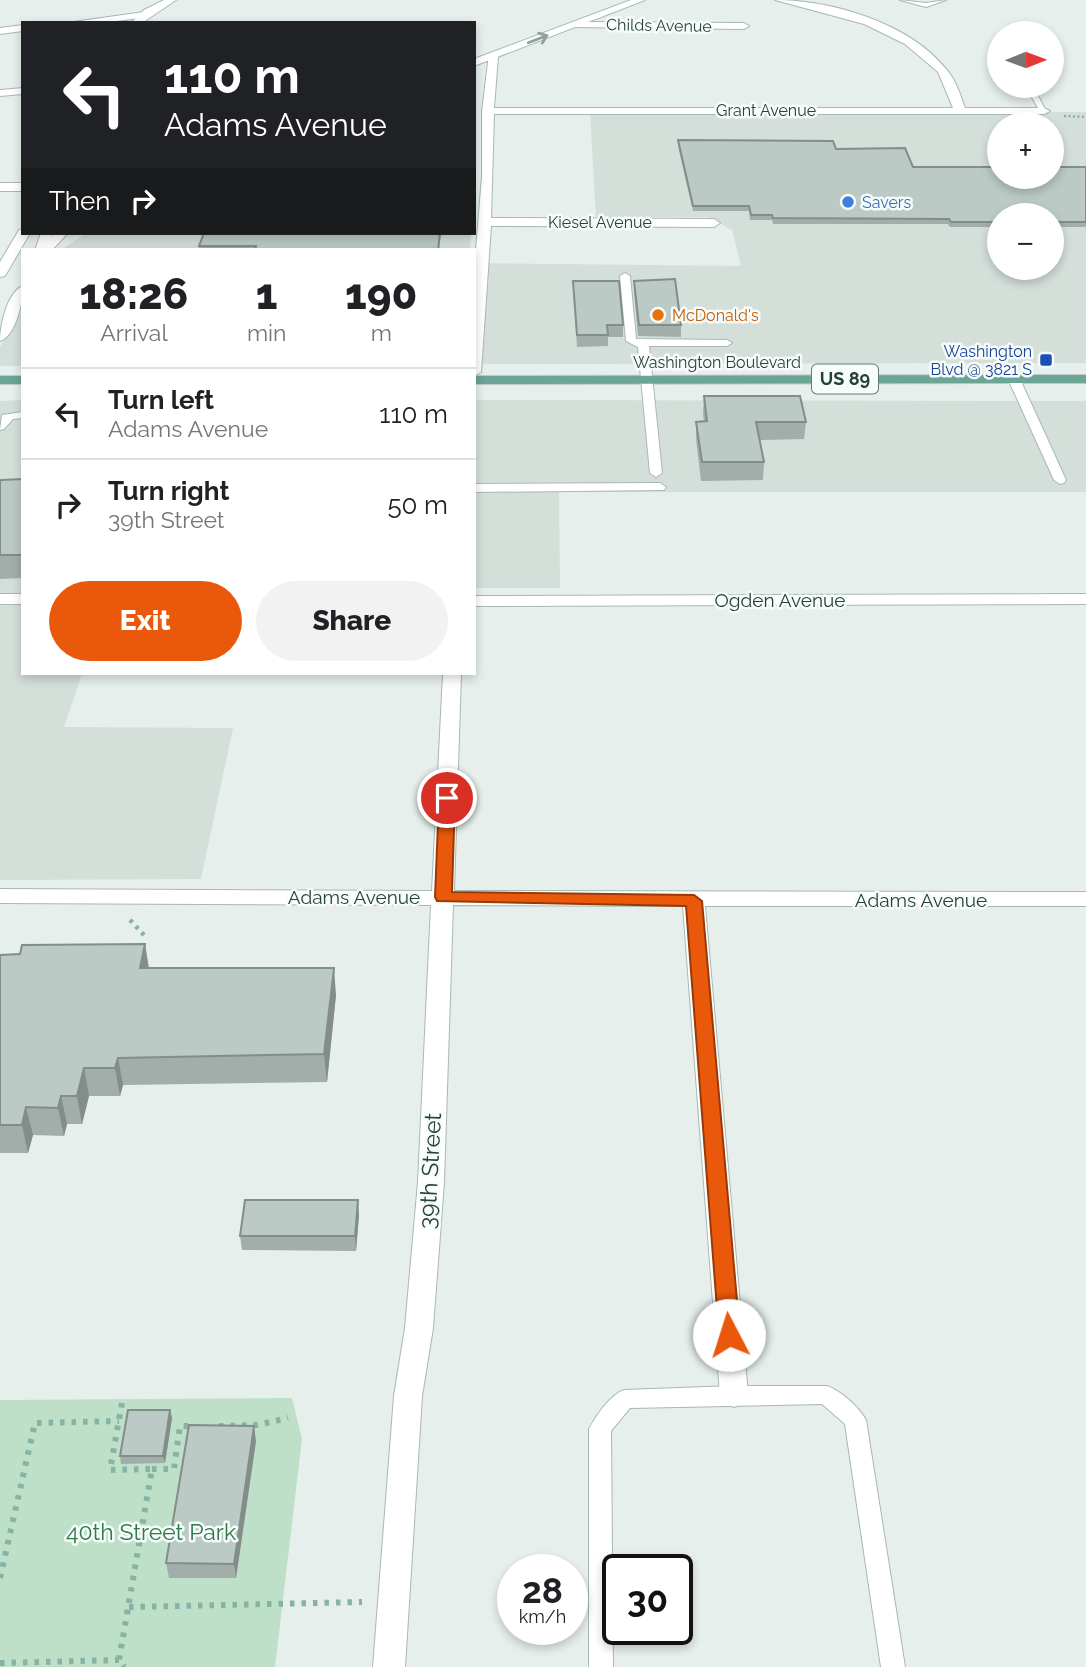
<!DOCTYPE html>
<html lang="en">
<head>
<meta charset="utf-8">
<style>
  body { margin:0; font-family:Raleway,sans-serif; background:#f2f2f2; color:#202124; height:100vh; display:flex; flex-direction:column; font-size:26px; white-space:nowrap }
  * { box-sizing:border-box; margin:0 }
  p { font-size:23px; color:#757577 }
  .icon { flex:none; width:38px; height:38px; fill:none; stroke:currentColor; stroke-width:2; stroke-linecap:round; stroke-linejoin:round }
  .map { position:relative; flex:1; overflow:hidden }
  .panel { position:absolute; left:21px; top:248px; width:455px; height:427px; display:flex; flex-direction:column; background:#fff; border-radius:0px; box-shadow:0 4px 10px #0003 }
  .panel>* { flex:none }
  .guide { position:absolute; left:21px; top:21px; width:455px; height:214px; border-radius:0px; box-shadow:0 4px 10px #0003; background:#202124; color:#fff; overflow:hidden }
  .needle { width:46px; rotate:89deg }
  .controls { position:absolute; left:987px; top:21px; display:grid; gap:14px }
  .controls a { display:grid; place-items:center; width:77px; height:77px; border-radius:50%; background:#fff; box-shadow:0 4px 10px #0003; font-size:35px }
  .speed { position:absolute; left:497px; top:1554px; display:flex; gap:14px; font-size:35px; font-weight:700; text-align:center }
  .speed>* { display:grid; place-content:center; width:91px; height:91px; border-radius:50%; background:#fff; box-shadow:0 4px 10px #0003; line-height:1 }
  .speed small { font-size:18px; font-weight:400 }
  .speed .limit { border:4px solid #111; border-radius:10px; background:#fff; color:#111 }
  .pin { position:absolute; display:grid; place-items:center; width:60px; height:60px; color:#fff; margin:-30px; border:4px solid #fff; border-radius:50%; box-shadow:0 2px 7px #0007 }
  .me { position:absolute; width:77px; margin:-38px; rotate:355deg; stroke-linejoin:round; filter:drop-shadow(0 0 5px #0008) }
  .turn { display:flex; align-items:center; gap:24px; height:147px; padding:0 28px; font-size:32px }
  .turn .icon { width:91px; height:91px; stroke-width:2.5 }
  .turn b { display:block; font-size:49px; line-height:60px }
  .then { display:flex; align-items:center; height:66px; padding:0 28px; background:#0003; gap:14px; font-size:26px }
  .eta { display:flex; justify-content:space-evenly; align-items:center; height:119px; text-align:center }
  .eta b { font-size:42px; font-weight:800; line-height:49px }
  .primary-button { display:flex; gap:14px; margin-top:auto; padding:14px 28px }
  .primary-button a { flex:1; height:80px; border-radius:42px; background:#ea580c; color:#fff; font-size:28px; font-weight:800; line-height:80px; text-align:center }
  .primary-button a+a { background:#f2f2f2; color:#202124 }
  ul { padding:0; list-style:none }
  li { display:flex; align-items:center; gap:21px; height:91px; padding:0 28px; border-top:2px solid #e0e0e0 }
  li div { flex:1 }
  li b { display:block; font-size:26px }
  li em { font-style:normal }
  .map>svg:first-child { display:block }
</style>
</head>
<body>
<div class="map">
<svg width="1086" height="1667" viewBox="0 0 1086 1667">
  <rect width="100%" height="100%" fill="#e6efeb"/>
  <g fill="#d4dfda" fill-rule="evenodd">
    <path d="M590 112H1086V363L474 364V263L741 266 732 230 708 217H596ZM999 124H1052V177H999ZM999 215H1052V268H999Z"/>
    <polygon points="86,233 471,233 470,250 61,250"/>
    <polygon points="23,309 23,366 0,366 0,347"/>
    <polygon points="23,400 23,674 82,674 64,727 233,728 201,879 0,880 0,401"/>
    <polygon points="474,400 1086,401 1086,492 559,492 560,588 474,588"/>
  </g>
  <polygon fill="#bfe0c8" points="292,1398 302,1439 275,1667 0,1667 0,1400"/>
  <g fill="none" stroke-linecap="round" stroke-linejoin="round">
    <defs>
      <g id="lane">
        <polygon points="900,0 926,3 946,0 926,7"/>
        <polygon points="1025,86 1033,86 1047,113 1041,113"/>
        <polygon points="625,273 630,276 636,339 727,340 732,343 727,346 649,346 662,473 656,477 650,473 638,347 626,341 620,276"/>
        <polygon points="1010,377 1020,379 1066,480 1064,483 1060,484 1054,480 1008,379"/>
        <polygon points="23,412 23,418 13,419 4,429 0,430 2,415"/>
        <polygon points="660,483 666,487 664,490 474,492 474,484"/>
        <path d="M734 1386H827C841 1391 859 1407 866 1420L905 1667H881L845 1424 822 1404 630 1408 611 1431 613 1667H589V1429C596 1416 610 1395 624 1390Z"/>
      </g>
      <g id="street">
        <path d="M775 0C832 0 909 23 946 69 956 80 960 94 965 108H1044L1050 111 1044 114H494L491 218 714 219 720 223 714 227 491 226 481 372 474 376V274L482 176V111L489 54 498 56 494 108H953L938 72 905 44 864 24Z"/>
        <polygon points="144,12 148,13 148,17 101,23 66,23"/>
        <polygon points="574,22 744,23 749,26 744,29 570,27 569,25"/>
        <polygon points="23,25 23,31 0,34 0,28"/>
        <polygon points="23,88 23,94 0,96 0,90"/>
        <rect x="0" y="183" width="23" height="8"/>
        <polygon points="41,233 53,233 48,250 35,250"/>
        <rect x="0" y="594" width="23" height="10"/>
        <polygon points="1086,594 1086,604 474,606 474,596"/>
        <polygon points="443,674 461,674 454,891 1086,892 1086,906 705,906 748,1395 744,1403 734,1407 724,1403 720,1395 683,906 453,905 444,1182 433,1328 422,1396 405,1667 373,1667 394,1396 405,1328 418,1182 431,905 0,903 0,889 432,891"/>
      </g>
      <g id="secondary">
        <polygon points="164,0 176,0 142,23 131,23 144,10"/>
        <polygon points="631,0 645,0 474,66 474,59"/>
        <polygon points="23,229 23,233 30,233 5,276 0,277 0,262 19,230"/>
        <polygon points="55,233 68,233 52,250 39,250"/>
        <path d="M23 286C23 301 16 336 0 341 0 326 7 292 23 286Z"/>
      </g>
      <g id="primary">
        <polygon points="1086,375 1086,383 474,384 474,376"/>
        <rect x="0" y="376" width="23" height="8"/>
      </g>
    </defs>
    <use href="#lane" stroke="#a8b8b2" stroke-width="2"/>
    <use href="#street" stroke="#a8b8b2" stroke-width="2"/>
    <use href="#secondary" stroke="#a4bbb3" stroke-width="2"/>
    <use href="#primary" stroke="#c2cac8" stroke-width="2"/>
    <polyline stroke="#86b3a5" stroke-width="2.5" stroke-dasharray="2 2.5" stroke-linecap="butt" points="1064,116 1086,117"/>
    <polyline stroke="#86b3a5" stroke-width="4.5" stroke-dasharray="3.5 5" stroke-linecap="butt" points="130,920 144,935"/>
    <g stroke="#86b3a5" stroke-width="6" stroke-dasharray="4.5 7" stroke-linecap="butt">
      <polyline points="122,1403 110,1470 152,1469 119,1660 124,1667"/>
      <polyline points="219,1426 257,1425 288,1418"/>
      <polyline points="152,1469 174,1469 180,1426 193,1426"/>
      <polyline points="0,1578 35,1423 119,1421"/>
      <polyline points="129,1607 362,1602"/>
      <polyline points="0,1663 119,1660"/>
    </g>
    <use href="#lane" fill="#fff" fill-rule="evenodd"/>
    <use href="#street" fill="#fff" fill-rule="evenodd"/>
    <use href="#secondary" fill="#fff" fill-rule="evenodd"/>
    <use href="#primary" fill="#6aa596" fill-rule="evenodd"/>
  </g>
  <g fill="#a1aea9">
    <polygon points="678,140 836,149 913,167 1086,167 1086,227 1052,227 1052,215 999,215 999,227 950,227 948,224 773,224 772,220 750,220 749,211 693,211 678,146"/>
    <polygon points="441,233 439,250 199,250 199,246"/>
    <polygon points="573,281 623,325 623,337 608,337 608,346 577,347"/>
    <polygon points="634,281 681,325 681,337 638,336 634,292"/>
    <polygon points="704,396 806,422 804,439 760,440 764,462 763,480 701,481 696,439 696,422 704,421 703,414"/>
    <polygon points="23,479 23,578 0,579 0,481"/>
    <polygon points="145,944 149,968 336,995 327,1082 123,1085 120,1096 89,1096 82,1124 67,1124 64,1136 33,1135 28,1153 0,1153 0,955"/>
    <polygon points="359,1215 356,1251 242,1250 240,1236"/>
    <polygon points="170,1410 172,1418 165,1463 121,1464 120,1456"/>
    <polygon points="256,1441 236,1578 169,1578 166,1563"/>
  </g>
  <g fill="#838d89">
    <polygon points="145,944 149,971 140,968"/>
    <polygon points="334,968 336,995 327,1082 324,1054"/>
    <polygon points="118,1058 123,1085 120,1096 115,1068"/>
    <polygon points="84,1068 89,1096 82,1124 77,1096"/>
    <polygon points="61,1096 67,1124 64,1136 58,1108"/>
    <polygon points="26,1107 33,1135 28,1153 22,1125"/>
    <polygon points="358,1200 359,1215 356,1251 355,1236"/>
    <polygon points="170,1410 172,1418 165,1463 163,1456"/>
    <polygon points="254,1426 256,1441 236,1578 234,1564"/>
  </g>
  <g fill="#bbcac4" stroke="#838d89" stroke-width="2">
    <polygon points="678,140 833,141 836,149 905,148 913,167 999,167 999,177 1052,177 1052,167 1086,167 1086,222 1052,222 1052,215 999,215 999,222 951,222 949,219 773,218 772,215 751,215 749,206 693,206"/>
    <polygon points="204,233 440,233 438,250 255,250 256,246 199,246"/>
    <polygon points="675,279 681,325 639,325 634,281"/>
    <polygon points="573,281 619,281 623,325 607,325 608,335 577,335"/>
    <polygon points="704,396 800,396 806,422 756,422 764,462 702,462 696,422 707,421"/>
    <polygon points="23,479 23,555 0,555 0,481 1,480"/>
    <polygon points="145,944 140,968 334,968 324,1054 118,1058 115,1068 84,1068 77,1096 61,1096 58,1108 26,1107 22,1125 0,1125 0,955 20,954 22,945"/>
    <polygon points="245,1200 358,1200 355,1236 240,1236"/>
    <polygon points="128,1410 170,1410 163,1456 120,1456"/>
    <polygon points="189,1425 254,1426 234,1564 166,1563"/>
  </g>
  <defs><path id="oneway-shaft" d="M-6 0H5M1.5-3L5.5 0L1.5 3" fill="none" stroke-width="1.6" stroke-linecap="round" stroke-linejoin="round" transform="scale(1.75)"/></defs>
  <use stroke="#92a09c" href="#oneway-shaft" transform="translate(538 39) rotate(-21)"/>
  <polygon fill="#ea580c" stroke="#983908" stroke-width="2" points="447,793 455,798 452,892 694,895 702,901 740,1335 737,1341 729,1343 722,1341 719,1335 686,906 437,901 435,897 439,798"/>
  <circle fill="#3f7fe0" stroke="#f7fbf9" stroke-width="2.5" cx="848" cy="202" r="7"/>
  <circle fill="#e8710a" stroke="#f7fbf9" stroke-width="2.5" cx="658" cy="315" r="7"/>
  <rect fill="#1a4fb4" stroke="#f7fbf9" stroke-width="2.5" x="1039" y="353" width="14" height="14" rx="3.5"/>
  <g text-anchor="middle" stroke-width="5" stroke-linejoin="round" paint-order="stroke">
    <g font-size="16" fill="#24423a" stroke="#f7fbf9">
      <text transform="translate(659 25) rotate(1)" y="6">Childs Avenue</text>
      <text x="766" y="116">Grant Avenue</text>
      <text x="600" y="228">Kiesel Avenue</text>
      <text x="717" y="368">Washington Boulevard</text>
    </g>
    <g font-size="16" fill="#366cbe" stroke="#f7fbf9" text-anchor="start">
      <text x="862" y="208">Savers</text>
    </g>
    <g font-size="16" fill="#c56008" stroke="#f7fbf9" text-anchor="start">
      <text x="672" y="321">McDonald's</text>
    </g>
    <g font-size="16" fill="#164399" stroke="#f7fbf9" text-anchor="end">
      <text x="1032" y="357">Washington<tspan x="1032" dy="18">Blvd @ 3821 S</tspan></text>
    </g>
    <rect fill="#f7fbf9" stroke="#637a73" stroke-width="2" x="812" y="364.5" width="66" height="29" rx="5"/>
    <g font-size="18" font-weight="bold" fill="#24423a">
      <text x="845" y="385">US 89</text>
    </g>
    <g font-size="19" fill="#24423a" stroke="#f7fbf9">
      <text x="780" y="607">Ogden Avenue</text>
      <text x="354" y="904">Adams Avenue</text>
      <text x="921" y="907">Adams Avenue</text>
    </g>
    <g font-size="23" fill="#24423a" stroke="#f7fbf9">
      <text transform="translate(430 1171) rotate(-87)" y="8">39th Street</text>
    </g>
    <g font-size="23" fill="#2d7a4b" stroke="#f7fbf9">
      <text x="151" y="1540">40th Street Park</text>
    </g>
  </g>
</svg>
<div class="controls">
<a><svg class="needle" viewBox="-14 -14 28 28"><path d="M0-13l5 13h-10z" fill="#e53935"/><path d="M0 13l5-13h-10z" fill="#757577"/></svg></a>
<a>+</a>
<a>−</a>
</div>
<div class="speed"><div>28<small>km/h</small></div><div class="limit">30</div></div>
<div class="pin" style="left:447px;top:798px;background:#d93025"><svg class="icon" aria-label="arrive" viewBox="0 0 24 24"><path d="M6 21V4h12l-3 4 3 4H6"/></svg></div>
<svg class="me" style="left:729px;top:1335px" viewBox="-20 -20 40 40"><circle r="19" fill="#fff"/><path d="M0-13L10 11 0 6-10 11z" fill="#ea580c"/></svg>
<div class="guide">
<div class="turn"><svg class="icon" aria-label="left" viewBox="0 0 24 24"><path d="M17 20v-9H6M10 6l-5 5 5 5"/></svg><div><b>110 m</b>Adams Avenue</div></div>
<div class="then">Then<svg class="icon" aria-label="right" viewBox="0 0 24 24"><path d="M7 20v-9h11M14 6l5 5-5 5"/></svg></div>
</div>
<section class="panel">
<div class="eta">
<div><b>18:26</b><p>Arrival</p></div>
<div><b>1</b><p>min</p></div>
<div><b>190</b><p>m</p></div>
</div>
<ul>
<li><svg class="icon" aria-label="left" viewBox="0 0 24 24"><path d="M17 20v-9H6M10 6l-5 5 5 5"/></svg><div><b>Turn left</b><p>Adams Avenue</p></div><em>110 m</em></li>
<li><svg class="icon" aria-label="right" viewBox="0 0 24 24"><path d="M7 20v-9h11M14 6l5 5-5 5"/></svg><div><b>Turn right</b><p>39th Street</p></div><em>50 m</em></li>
</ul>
<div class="primary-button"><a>Exit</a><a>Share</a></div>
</section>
</div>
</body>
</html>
